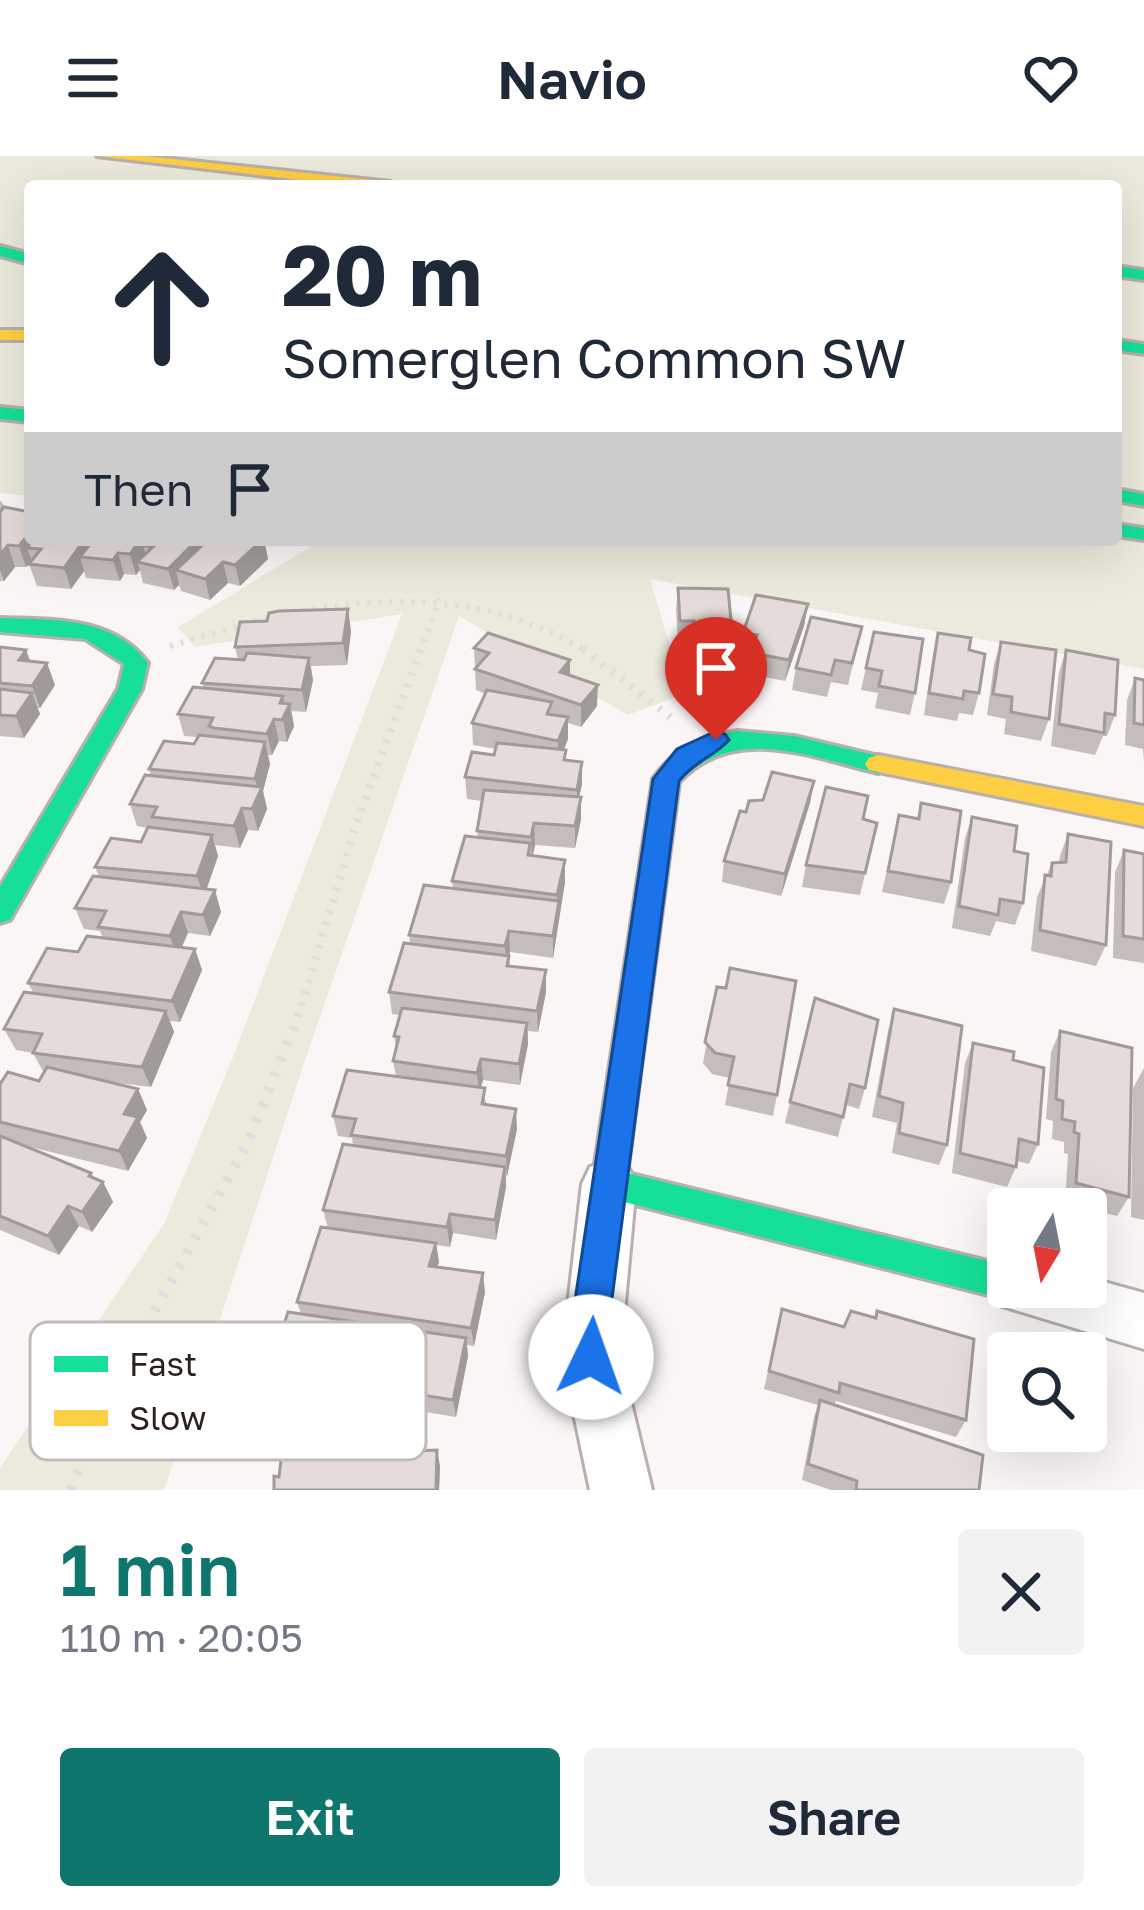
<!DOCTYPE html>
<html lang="en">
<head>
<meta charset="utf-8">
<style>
  body { margin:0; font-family:"Golos Text",sans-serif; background:#f2f2f3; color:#1f2937; height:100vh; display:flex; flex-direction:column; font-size:45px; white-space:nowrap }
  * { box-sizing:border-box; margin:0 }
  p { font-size:39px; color:#747a83 }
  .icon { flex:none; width:66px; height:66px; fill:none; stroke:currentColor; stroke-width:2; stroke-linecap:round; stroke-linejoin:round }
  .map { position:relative; height:1334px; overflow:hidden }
  .details { display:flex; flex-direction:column; background:#fff; flex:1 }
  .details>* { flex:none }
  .hud { position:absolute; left:24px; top:24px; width:1098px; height:366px; border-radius:12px; box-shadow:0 12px 48px #0002; background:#fff; color:#1f2937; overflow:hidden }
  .needle { width:78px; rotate:190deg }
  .buttons { position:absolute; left:987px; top:1032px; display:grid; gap:24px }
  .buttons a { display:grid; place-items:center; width:120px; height:120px; border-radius:12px; background:#fff; box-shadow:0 12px 48px #0002; font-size:60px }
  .pin { position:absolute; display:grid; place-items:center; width:102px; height:102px; color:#fff; margin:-123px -51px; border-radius:50% 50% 50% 0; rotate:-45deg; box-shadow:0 0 12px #0007 }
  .pin .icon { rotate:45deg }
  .me { position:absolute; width:132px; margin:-66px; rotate:3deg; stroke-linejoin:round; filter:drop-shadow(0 0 9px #0008) }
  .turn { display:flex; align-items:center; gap:42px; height:252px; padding:0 60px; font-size:54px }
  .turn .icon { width:156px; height:156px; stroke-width:2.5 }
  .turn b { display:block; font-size:84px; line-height:102px }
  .then { display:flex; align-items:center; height:114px; padding:0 60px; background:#0003; gap:24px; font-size:45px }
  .round { display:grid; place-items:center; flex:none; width:126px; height:126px; border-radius:12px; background:#f2f2f3 }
  .head { display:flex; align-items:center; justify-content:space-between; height:204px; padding:0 60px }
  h1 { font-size:72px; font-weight:600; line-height:90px; color:#0f766e }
  .button { display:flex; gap:24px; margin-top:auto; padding:24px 60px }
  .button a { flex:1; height:138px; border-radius:12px; background:#0f766e; color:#fff; font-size:48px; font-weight:600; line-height:138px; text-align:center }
  .button a+a { background:#f2f2f3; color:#1f2937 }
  header { display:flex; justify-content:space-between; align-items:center; height:156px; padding:0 60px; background:#fff; font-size:54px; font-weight:600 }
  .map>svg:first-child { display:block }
</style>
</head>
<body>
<header><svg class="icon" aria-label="menu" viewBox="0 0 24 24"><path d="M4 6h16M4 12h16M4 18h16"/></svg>Navio<svg class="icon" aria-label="heart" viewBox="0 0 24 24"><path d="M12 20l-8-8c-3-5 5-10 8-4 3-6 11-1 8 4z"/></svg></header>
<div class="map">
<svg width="1144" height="1334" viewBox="0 0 1144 1334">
  <rect width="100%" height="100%" fill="#faf6f5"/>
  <polygon fill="#ebeadc" points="0,0 1144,0 1144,513 650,423 684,538 628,559 459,460 303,910 164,1334 0,1334 0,1312 165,1066 233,901 402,458 195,491 178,471 322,384 1116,384 1116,30 30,30 30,340 0,337"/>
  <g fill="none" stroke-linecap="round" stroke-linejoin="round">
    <defs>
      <g id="street">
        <polygon points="609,1004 628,1011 636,1028 620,1201 652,1334 590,1334 562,1201 582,1028 590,1011"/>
        <polygon points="1008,1110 1008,1131 1086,1131 1086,1121 1144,1137 1144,1193 1002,1150 994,1131 1002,1112"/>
      </g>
      <g id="fast">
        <polygon points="0,90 30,98 30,108 0,100"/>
        <polygon points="1116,110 1144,114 1144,124 1116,120"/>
        <polygon points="1116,184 1144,188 1144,198 1116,194"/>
        <polygon points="0,251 30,254 30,266 0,263"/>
        <polygon points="1116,333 1144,338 1144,350 1116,345"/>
        <polygon points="1116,368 1144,372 1144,384 1116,380"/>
        <path d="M0 462C53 464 113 460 148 507L142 533 10 764 0 767V731L118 533 124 508 85 483 0 476Z"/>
        <path d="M737 575 794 580 887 602 891 608 878 617C810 601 734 567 679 626L627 1017 1008 1110V1131H1024L1021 1139 1008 1144 597 1039 592 1028 653 623C674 592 701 582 737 575Z"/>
      </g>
      <g id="slow">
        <polygon points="97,0 144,0 391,26 398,30 350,30"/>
        <rect x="0" y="174" width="30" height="10"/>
        <polygon points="878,599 1144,650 1144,670 869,614 865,608 869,602"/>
      </g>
    </defs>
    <use href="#street" stroke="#b9b0ad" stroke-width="6"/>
    <use href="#fast" stroke="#b9b0ad" stroke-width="6"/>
    <use href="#slow" stroke="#b9b0ad" stroke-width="6"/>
    <g stroke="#e0dedd" stroke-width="6" stroke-dasharray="3 8" stroke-linecap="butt">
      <path d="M291 456C398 438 492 439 588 496"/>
      <polyline points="170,490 277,459"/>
      <polyline points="420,496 440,443"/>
    </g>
    <g stroke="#e0dedd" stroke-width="8" stroke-dasharray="3 9" stroke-linecap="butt">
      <polyline points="583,493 673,563"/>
      <polyline points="298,861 356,669 421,493"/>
    </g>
    <polyline stroke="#e0dedd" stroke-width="10" stroke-dasharray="4.5 12" stroke-linecap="butt" points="71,1334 103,1249 248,986 299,858"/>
    <use href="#street" fill="#fefefe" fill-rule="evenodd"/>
    <use href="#fast" fill="#16e098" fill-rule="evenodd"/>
    <use href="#slow" fill="#ffcf43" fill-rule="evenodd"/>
  </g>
  <g fill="#c5bdbb">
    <polygon points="0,344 30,384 264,384 268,403 240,430 228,427 210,444 181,435 179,429 174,434 143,427 140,414 136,419 124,418 120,425 86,422 84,415 71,433 37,430 29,408 32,405 26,411 15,411 4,425 0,425"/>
    <polygon points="678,432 733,486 731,508 693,507 692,487 678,486 676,454"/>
    <polygon points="808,448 804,470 785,525 750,518 752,500 741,498 743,477"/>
    <polygon points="351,475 347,509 311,510 313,524 306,556 291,555 294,570 287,586 279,585 272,599 268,599 270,608 263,635 267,653 258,675 248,674 240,692 215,689 218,700 206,733 221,756 210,780 188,777 182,791 195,793 202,814 180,866 170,865 174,876 151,931 110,926 138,933 147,954 140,966 147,982 128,1015 18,988 91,1017 95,1023 103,1026 113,1046 92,1076 79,1070 59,1099 0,1074 0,928 39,925 44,917 33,897 16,894 4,873 34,838 28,827 103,782 100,775 84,773 75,752 99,721 95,711 141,686 148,672 137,670 130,648 151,620 149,613 194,588 197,581 184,580 178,558 204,532 202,527 238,504 235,491"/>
    <polygon points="874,476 915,537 910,559 875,552 878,537 861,534"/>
    <polygon points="938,477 969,494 979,537 973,559 959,557 957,565 924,559 933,498"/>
    <polygon points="1001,486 1049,563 1041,585 1004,578 1006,563 987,559 994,508"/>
    <polygon points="0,491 26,494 30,506 55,529 40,552 37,552 40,558 24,582 0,580"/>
    <polygon points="474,492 570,504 570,519 597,550 581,571 568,567 568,583 564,594 566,604 582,628 579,641 581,641 581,663 575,692 535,689 533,699 565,704 565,726 553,802 510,796 509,800 510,810 546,814 546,836 538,876 528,875 528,888 520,929 483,924 481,931 487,949 517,973 507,1020 506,1019 506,1031 496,1084 453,1077 450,1091 436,1089 439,1106 437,1111 485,1136 474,1190 467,1189 468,1200 456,1261 407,1253 401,1279 389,1277 393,1296 440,1310 439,1334 274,1334 279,1321 384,1276 268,1258 261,1242 301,1158 297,1146 328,1072 323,1054 353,990 352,982 338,980 333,960 396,920 393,905 396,893 394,880 400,859 392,858 389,836 410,788 409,779 453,733 452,725 477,682 482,645 467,643 465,621 494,599 496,593 473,589 472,567 486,538 476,534"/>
    <polygon points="857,492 848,529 831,526 827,541 792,534 796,512"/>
    <polygon points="1066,494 1115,559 1107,580 1103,580 1095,599 1051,590 1059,516"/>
    <polygon points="1135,522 1144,524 1144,606 1143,593 1125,589 1127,544"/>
    <polygon points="814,625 810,647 781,740 722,726 724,705 746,656 763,644"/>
    <polygon points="921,647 951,726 944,748 882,736 899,659 917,662"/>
    <polygon points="972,661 1014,695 1023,747 1015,769 996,765 990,780 952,772 965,682"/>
    <polygon points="863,663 877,667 860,739 802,731 806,709"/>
    <polygon points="1068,678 1106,789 1096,810 1031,795 1037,741 1052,707 1059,706 1060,700"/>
    <polygon points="1124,694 1144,698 1144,807 1113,802 1115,716"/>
    <polygon points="717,831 777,939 773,960 725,949 730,922 712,918 703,907"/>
    <polygon points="815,842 865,932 859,953 846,949 838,981 785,967"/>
    <polygon points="894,853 947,989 939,1009 892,997 897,967 872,961 888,875"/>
    <polygon points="1060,875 1129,1041 1117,1060 1065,1047 1068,998 1064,997 1064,986 1052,983 1053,965 1046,963 1051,896"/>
    <polygon points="973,887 1013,904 1038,988 1029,1008 1017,1005 1016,1011 1007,1031 952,1017 965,907"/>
    <polygon points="1144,912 1144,1064 1131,1061 1133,932"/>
    <polygon points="782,1153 844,1171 874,1162 877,1155 966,1264 956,1281 836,1245 834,1249 979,1334 831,1334 802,1324 814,1261 818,1249 764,1233"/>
  </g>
  <g fill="#a09a98">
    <polygon points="30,376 30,384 47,384 27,392 32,405 26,411 19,390"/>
    <polygon points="84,384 103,384 80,401 84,415 71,433 64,412"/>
    <polygon points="140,384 159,384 153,391 143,389 147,403 137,406 140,414 136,419 130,398"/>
    <polygon points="197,384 221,384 176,414 179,429 174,434 168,413"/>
    <polygon points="262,384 264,384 268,403 240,430 235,409"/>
    <polygon points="8,389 15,411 4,425 0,414 0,399"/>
    <polygon points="118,397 124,418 120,425 113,404"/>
    <polygon points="223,406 228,427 210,444 205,423"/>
    <polygon points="808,448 804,470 785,525 789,504"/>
    <polygon points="348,453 351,475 347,509 343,487"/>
    <polygon points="26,494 34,515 19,504"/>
    <polygon points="309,502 313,524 306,556 302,534"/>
    <polygon points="570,504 570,526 560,516"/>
    <polygon points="47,507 55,529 40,552 32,530"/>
    <polygon points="598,529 597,550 581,571 581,549"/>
    <polygon points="32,537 40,558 24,582 16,560"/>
    <polygon points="283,540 286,556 290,548 294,570 287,586 280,547"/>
    <polygon points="568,561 568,583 558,607 558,585"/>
    <polygon points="274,563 279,585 272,599 267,578"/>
    <polygon points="265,586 270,608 263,635 267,653 258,675 252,653 259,639 255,623"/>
    <polygon points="582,606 582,628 576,656 577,634"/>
    <polygon points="814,625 810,647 781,740 785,718"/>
    <polygon points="581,641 581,663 575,692 575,670"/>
    <polygon points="242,652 248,674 240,692 234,670"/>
    <polygon points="534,667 535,689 532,703 531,681"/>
    <polygon points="212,679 218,700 204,741 197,720"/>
    <polygon points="565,704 565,726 553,802 553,780 558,754 557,739"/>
    <polygon points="215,734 221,756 210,780 203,759"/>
    <polygon points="181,756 188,777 177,801 170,780"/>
    <polygon points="509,775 510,796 506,812 505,790"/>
    <polygon points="195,793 202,814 180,866 172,845"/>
    <polygon points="546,814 546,836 538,876 537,855"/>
    <polygon points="166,855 174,876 151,931 142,911"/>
    <polygon points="527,867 528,888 520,929 519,908"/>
    <polygon points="481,903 483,924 479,937 477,917"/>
    <polygon points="138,933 147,954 140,966 147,982 128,1015 119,995 124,958"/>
    <polygon points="516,953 517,973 507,1020 506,1000"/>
    <polygon points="505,1011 506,1031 496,1084 495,1064"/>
    <polygon points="91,1017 99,1032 103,1026 113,1046 92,1076 82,1056 89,1020"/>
    <polygon points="68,1050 79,1070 59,1099 48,1080"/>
    <polygon points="450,1058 453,1077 450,1091 447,1071"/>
    <polygon points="436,1087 439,1106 432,1129 429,1110"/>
    <polygon points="483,1117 485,1136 474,1190 471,1172"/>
    <polygon points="466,1182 468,1200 456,1261 453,1244"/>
    <polygon points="403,1236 407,1253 401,1279 397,1262"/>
    <polygon points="437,1294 440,1310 439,1334 436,1334"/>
  </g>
  <g fill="#e5dcd9" stroke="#a09a98" stroke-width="3">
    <polygon points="4,351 30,356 30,376 19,390 8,389 0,399 0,356"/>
    <polygon points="33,384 84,384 64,412 29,408 41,393 27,392"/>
    <polygon points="93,384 140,384 130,398 118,397 113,404 80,401"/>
    <polygon points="148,384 197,384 168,413 137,406 153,391 143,389"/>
    <polygon points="208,384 262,384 235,409 223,406 205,423 176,414"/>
    <polygon points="678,432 728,433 733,486 695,486 694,465 680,465"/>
    <polygon points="756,439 808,448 789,504 752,497 757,479 743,477"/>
    <polygon points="348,453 343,487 235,491 240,466 267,465 269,457 279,455"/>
    <polygon points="811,461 862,471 852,507 835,504 831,519 796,512"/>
    <polygon points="874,476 923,483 915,537 879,530 882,515 866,512"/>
    <polygon points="488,477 570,504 560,516 598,529 581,549 475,513 489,497 474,492"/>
    <polygon points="938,477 971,482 969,494 985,498 979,537 964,535 963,543 929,537"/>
    <polygon points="1001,486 1056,494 1049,563 1011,556 1012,541 993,538"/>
    <polygon points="0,491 26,494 19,504 47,507 32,530 0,527"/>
    <polygon points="1066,494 1118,504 1115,559 1105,557 1104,577 1059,568"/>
    <polygon points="247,497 309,502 302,534 202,527 215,502 244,504"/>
    <polygon points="1135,522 1144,524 1144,569 1134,567"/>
    <polygon points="193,531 283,540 280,547 290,548 282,564 274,563 267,578 214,572 209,570 213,562 178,558"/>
    <polygon points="0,533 32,537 16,560 0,559"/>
    <polygon points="487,534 552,546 547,558 568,561 558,585 472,567"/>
    <polygon points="199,579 265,586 255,623 149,613 164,585 194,588"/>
    <polygon points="497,587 566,594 564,604 582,606 577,634 465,621 472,596 494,599"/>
    <polygon points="772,616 814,625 785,718 724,705 740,655 746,656 749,645 763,644"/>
    <polygon points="145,619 262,631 252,653 242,652 234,670 152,661 157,651 130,648"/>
    <polygon points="826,631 868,640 863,663 877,667 865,717 806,709"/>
    <polygon points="484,634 581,641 575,670 534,667 531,681 477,675"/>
    <polygon points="921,647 961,655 951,726 888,715 899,659 919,663"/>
    <polygon points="972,661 1017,670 1014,695 1028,698 1023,747 1000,743 998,759 959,750"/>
    <polygon points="148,671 212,679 197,720 95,711 111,682 141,686"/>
    <polygon points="1068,678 1111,686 1106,789 1040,774 1045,719 1051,720 1052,707 1066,706"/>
    <polygon points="465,680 530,687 528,699 565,704 557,739 452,725"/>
    <polygon points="1124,694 1144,698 1144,783 1123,780"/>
    <polygon points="93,720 215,734 203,759 181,756 170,780 98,771 106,755 75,752"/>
    <polygon points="424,729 559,745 553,780 509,775 505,790 409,779"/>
    <polygon points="87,780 195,793 172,845 28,827 47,792 78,796"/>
    <polygon points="404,787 509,800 507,810 546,814 537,855 389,836"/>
    <polygon points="730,812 796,825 777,939 728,929 734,901 715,897 705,886 717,831 726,832"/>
    <polygon points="24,836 166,855 142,911 33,897 42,878 4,873"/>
    <polygon points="815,842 878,864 865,932 850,928 843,961 790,946"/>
    <polygon points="402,852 527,867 519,908 481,903 477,917 393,905 399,881 394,880"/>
    <polygon points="894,853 962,870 947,989 899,977 903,947 879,940"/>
    <polygon points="1060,875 1132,892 1129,1041 1076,1027 1079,978 1074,976 1075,966 1062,963 1063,945 1056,943"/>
    <polygon points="973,887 1014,896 1013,904 1044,912 1038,988 1019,983 1016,1011 960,997"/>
    <polygon points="47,911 138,933 124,958 138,961 119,995 0,966 0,928 8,916 39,925"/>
    <polygon points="347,914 485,932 482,948 516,953 506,1000 351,979 356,963 333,960"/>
    <polygon points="0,980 91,1017 89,1020 103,1026 82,1056 68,1050 48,1080 0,1060"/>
    <polygon points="343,988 505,1011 495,1064 450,1058 447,1071 323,1054"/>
    <polygon points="321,1071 436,1087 429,1110 483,1117 471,1172 297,1146"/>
    <polygon points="782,1153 844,1171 851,1155 876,1162 877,1155 974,1183 966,1264 840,1227 839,1237 769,1215"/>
    <polygon points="288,1156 466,1182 453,1244 403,1236 397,1262 261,1242"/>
    <polygon points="820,1244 983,1299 979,1334 856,1334 857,1325 808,1308"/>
    <polygon points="389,1276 388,1296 437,1294 436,1334 274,1334 274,1320 279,1321 284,1279"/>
  </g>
  <path fill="#1a73e8" stroke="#114b97" stroke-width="3" d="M716 575 725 578 729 584C715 600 696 604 679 625L610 1158V1201L605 1215 591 1220 578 1215 572 1201 573 1158 653 623 677 593Z"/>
  <rect x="30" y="1166" width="396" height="138" rx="18" fill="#fff" stroke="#c0bcba" stroke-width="3"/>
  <rect x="54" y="1200" width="54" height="16" fill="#16e098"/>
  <rect x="54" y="1254" width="54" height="16" fill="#ffcf43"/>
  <g font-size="33" fill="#2d1f1a">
    <text x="129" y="1220">Fast</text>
    <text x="129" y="1274">Slow</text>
  </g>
</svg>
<div class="buttons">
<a><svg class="needle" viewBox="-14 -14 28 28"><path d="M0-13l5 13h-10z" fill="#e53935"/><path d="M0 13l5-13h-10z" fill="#747a83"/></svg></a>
<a><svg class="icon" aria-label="search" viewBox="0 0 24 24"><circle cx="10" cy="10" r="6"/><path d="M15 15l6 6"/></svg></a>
</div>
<div class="pin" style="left:716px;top:584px;background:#d93025"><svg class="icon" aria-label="arrive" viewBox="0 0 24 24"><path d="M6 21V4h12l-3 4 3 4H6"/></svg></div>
<svg class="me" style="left:591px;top:1201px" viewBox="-20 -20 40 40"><circle r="19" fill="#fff"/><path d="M0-13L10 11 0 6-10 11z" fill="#1a73e8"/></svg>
<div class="hud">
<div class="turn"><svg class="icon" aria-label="ahead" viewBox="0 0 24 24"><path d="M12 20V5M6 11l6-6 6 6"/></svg><div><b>20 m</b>Somerglen Common SW</div></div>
<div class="then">Then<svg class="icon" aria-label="arrive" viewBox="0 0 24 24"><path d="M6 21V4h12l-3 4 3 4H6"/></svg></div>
</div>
</div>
<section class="details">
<div class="head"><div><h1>1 min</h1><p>110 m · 20:05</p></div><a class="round"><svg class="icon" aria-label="close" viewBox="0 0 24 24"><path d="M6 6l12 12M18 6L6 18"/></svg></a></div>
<div class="button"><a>Exit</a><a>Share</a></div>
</section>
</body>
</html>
